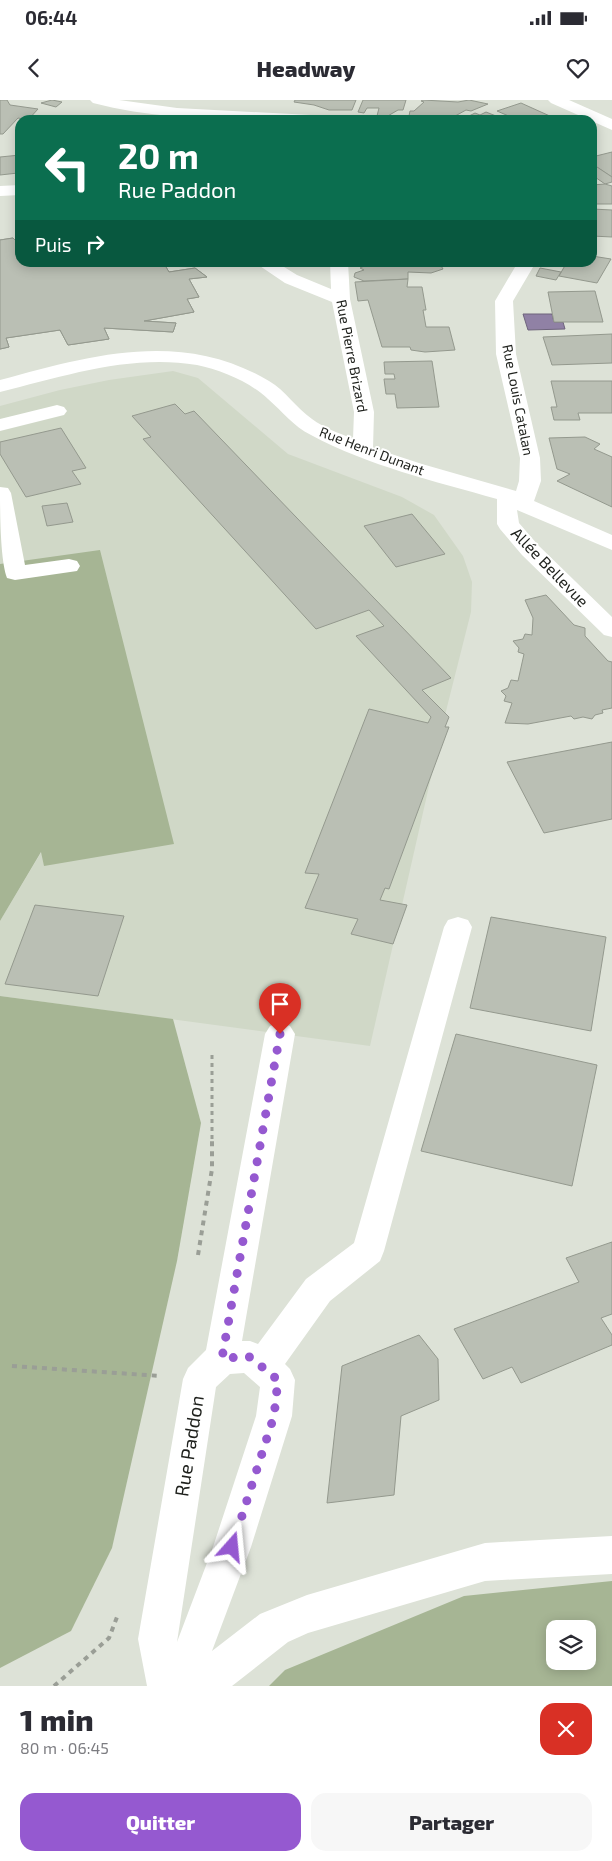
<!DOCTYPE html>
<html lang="fr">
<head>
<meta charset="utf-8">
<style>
  body { margin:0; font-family:"Exo 2",sans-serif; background:#f7f7f7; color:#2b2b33; height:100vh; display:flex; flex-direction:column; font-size:19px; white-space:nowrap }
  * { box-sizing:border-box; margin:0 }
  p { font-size:16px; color:#7c7c81 }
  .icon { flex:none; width:28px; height:28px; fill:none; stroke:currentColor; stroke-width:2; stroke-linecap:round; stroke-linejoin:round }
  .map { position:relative; height:1586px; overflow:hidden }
  .side { display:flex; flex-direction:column; background:#fff; flex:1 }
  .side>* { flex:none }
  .banner { position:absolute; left:15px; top:15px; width:582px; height:152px; border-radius:15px; box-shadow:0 2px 12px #0003; background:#0b6e4f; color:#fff; overflow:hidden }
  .buttons { position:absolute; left:546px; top:1520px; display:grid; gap:10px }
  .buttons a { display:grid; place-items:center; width:50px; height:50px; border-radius:10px; background:#fff; box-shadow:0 2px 12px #0003; font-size:25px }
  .pin { position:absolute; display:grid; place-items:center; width:42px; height:42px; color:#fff; margin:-51px -21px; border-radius:50% 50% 50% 0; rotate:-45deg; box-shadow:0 0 5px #0007 }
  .pin .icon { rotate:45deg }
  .me { position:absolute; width:55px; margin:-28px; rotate:18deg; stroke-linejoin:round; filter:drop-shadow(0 0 4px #0008) }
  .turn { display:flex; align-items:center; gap:18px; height:105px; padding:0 20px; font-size:22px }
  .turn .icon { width:65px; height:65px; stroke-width:2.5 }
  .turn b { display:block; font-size:35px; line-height:42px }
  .then { display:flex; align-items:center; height:48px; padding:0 20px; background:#0003; gap:10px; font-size:19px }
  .round { display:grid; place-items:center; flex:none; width:52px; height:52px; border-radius:15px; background:#f7f7f7 }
  .overview { display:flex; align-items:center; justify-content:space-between; height:85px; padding:0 20px }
  h1 { font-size:30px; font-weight:800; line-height:38px }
  .button { display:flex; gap:10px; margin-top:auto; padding:10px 20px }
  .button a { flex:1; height:58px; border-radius:15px; background:#9559d0; color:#fff; font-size:20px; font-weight:800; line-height:58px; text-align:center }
  .button a+a { background:#f7f7f7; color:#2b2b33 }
  .status { display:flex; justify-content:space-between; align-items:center; height:35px; padding:0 25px; background:#fff; direction:ltr }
  .status svg { height:14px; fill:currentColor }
  header { display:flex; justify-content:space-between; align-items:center; height:65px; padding:0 20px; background:#fff; font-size:22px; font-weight:800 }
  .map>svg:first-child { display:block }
</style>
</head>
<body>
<div class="status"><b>06:44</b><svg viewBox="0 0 49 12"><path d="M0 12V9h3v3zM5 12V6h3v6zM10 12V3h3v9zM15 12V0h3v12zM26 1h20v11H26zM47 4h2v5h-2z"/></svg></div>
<header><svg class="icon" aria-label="back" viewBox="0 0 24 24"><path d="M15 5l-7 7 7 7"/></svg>Headway<svg class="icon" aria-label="heart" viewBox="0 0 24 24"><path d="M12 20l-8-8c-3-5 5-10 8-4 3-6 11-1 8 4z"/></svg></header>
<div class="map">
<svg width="612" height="1586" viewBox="0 0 612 1586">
  <rect width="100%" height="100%" fill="#dde2d7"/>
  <polygon fill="#d0d8c7" points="173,271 198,278 288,354 402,397 434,415 463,456 472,482 471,512 447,607 370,946 0,896 0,821 42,751 0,514 0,306 60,290 109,280"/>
  <g fill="#a6b594" fill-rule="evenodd">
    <polygon points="100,450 174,744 44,766 41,752 0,821 0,464"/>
    <polygon points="0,896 173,919 201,1023 177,1161 112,1448 71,1531 0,1568"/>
    <path d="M612 1481V1586H269L285 1570 464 1496ZM555 1529H588V1561H555Z"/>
  </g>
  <polygon fill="#9081a5" stroke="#6e647c" points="523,214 552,214 554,222 563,222 565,229 528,230"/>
  <g fill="#babfb4" stroke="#94998e" fill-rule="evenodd">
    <polygon points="0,0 7,0 10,5 38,9 28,20 18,18 3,34 0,34"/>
    <polygon points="52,0 62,2 56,7 41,3"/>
    <polygon points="295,0 356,0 352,10 329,10 314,5 294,2"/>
    <polygon points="363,0 406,0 403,10 398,10 386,17 377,16 379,8 367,8 364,13 358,12"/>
    <polygon points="423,0 458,2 469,0 488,4 471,11 466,10 448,20 409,16 410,11 414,11 424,2 421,1"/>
    <polygon points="521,3 552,17 546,18 550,20 518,20 497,11"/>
    <polygon points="486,12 506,20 461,20 475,13 480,15"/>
    <polygon points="612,52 612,77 592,64 592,57"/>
    <polygon points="20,55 20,79 18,73 0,75 0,57"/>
    <polygon points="597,67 612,77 612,82 605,84 592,75 592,68"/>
    <polygon points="605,84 612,86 612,104 592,104 592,85"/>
    <polygon points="592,109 612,110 612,137 592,136"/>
    <path d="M13 138 15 140 20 139V162H23L24 165 34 164V162H70L72 166 94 162H163L169 172 195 168 207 177 189 179 199 197 187 199 194 212 144 221 176 223 173 232 104 228 109 239 68 245 60 230 6 238 9 247 0 249V140ZM117 170 125 186 110 188 102 172Z"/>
    <polygon points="13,138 15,140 20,139 20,162 163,162 169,172 195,168 207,177 189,179 199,197 187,199 194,212 144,221 176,223 173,232 104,228 109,239 68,245 60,230 6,238 9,247 0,249 0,140"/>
    <polygon points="592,156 611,159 597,183 559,176 567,162 592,162"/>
    <polygon points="372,162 441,162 440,164 443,169 431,173 408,172 408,179 364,181 354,177 355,173 364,170 360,168"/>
    <polygon points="540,168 561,172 556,180 536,176"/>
    <polygon points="408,179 407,187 422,187 426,210 423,210 426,227 449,227 455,250 425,252 411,250 410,247 382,247 368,200 358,201 355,182"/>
    <polygon points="595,191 603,222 554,222 548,192"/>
    <polygon points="612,234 612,263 552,265 543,237"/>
    <polygon points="432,261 439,307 397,308 395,294 386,294 384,279 395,279 394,274 385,274 384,262"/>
    <polygon points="551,281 612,281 612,313 578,313 580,320 554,320 551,307 557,307"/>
    <polygon points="175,304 185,314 194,311 451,578 422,590 449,617 445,627 449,627 389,789 385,788 380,800 407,805 393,844 351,834 358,819 305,808 319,774 305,773 369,609 428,623 431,617 356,536 384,526 369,510 316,529 143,339 151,337 132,316"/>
    <polygon points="61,328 86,368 72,371 81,384 26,397 0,354 0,342"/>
    <polygon points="585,337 600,344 594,349 612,357 612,407 557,381 570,374 557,369 549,338"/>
    <polygon points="67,403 73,422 47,426 42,406"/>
    <polygon points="412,414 445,454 396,467 364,426"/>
    <polygon points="546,495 574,525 585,528 585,536 608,561 612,562 612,608 602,610 603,613 595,615 592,619 583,617 574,619 571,616 528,624 505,623 512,603 504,601 506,596 501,591 508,588 511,580 518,581 524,554 518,552 519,548 513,541 523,539 525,534 532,535 533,518 525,500"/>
    <polygon points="612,642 612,719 544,733 507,662"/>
    <polygon points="35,805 124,816 98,896 5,884"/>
    <polygon points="491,817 606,837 591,931 470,908"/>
    <polygon points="456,934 597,965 572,1086 421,1051"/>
    <polygon points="612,1142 612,1214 601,1218 612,1235 612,1245 521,1283 512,1267 483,1279 454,1229 579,1182 566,1158"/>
    <polygon points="419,1235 438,1259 439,1300 401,1316 394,1395 327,1403 342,1266"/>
  </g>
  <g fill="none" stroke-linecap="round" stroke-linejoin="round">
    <polyline stroke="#9a9e96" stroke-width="3" stroke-dasharray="4 4" stroke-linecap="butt" points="212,955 212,1041"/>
    <g stroke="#9a9e96" stroke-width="4" stroke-dasharray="5 5" stroke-linecap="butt">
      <polyline points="198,1155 212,1069 212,1040"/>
      <polyline points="12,1266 161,1276"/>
      <polyline points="54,1586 109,1538 117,1517"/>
    </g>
    <g fill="#fff" fill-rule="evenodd">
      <path d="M90 0H119L177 8 311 15 317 17 319 20C243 20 167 22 93 3Z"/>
      <polygon points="548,0 569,0 612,19 612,30 551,3"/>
      <polygon points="20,85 20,95 0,96 0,86"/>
      <path d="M254 162H276L297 175 331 189 330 162H348L350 199 374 312 373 348 422 364 516 391 519 381 520 358 496 254 495 201 518 162H536L513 201 516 254 540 358 541 381 534 401 612 435V450L517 410 519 423 538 445 612 517V537L604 535 522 455 500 429 497 424V399C434 381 369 366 311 335 293 326 283 312 268 299 250 282 221 270 197 265 130 254 65 276 0 292V280C91 255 182 229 269 281 286 291 296 308 312 319 324 328 339 333 353 339L354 312 332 202 285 183Z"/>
      <polygon points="57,305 64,307 67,311 64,315 0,331 0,319"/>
      <path d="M0 387 8 388 11 393 25 465 69 459 77 461 80 466 77 471 15 480 7 478C0 459 0 410 0 387Z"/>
      <path d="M458 817 468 820 472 827 384 1151 380 1161 330 1201 285 1264 290 1269 295 1280 292 1316 251 1447 212 1551 260 1514 307 1495 485 1443 612 1436V1474L485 1481 308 1533 288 1542 232 1586H147L138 1539 183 1279 188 1268 206 1250 265 934 270 926 280 922 290 926 295 934 242 1241H250L258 1244 306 1179 354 1143 444 827 448 820ZM244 1273 260 1287 256 1316 213 1447 177 1542 216 1287 230 1274Z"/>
    </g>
  </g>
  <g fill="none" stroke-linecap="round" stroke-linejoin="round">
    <polyline stroke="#9559d0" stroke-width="9" stroke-dasharray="0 16.2" points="232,1447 274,1316 278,1280 250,1257 222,1258 280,934"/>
  </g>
  <g text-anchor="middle" stroke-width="4" stroke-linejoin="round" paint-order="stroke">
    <g font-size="14" fill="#1e201c" stroke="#fff">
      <text transform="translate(352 256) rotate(79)" y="5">Rue Pierre Brizard</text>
      <text transform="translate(518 300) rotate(79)" y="5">Rue Louis Catalan</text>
      <text transform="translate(372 351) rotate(21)" y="5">Rue Henri Dunant</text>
    </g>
    <g font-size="16" fill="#1e201c" stroke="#fff">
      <text transform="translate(550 467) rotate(46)" y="6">Allée Bellevue</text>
    </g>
    <g font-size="19" fill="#1e201c" stroke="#fff">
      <text transform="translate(189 1346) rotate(-81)" y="7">Rue Paddon</text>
    </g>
  </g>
</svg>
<div class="buttons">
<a><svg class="icon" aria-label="layers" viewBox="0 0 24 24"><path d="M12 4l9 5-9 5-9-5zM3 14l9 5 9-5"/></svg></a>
</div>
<div class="pin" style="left:280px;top:934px;background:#d93025"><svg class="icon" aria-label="arrive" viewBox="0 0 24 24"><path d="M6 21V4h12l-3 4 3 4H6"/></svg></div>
<svg class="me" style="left:232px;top:1447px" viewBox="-20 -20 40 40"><path d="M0-17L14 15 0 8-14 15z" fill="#9559d0" stroke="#fff" stroke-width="4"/></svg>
<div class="banner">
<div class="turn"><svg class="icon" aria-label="left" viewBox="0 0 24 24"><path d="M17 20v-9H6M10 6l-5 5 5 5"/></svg><div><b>20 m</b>Rue Paddon</div></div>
<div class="then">Puis<svg class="icon" aria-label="right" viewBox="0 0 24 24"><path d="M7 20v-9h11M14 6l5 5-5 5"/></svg></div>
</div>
</div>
<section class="side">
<div class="overview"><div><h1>1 min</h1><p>80 m · 06:45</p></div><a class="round" style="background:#d93025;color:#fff"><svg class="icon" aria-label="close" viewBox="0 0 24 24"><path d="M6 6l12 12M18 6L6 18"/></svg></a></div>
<div class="button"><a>Quitter</a><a>Partager</a></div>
</section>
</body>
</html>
